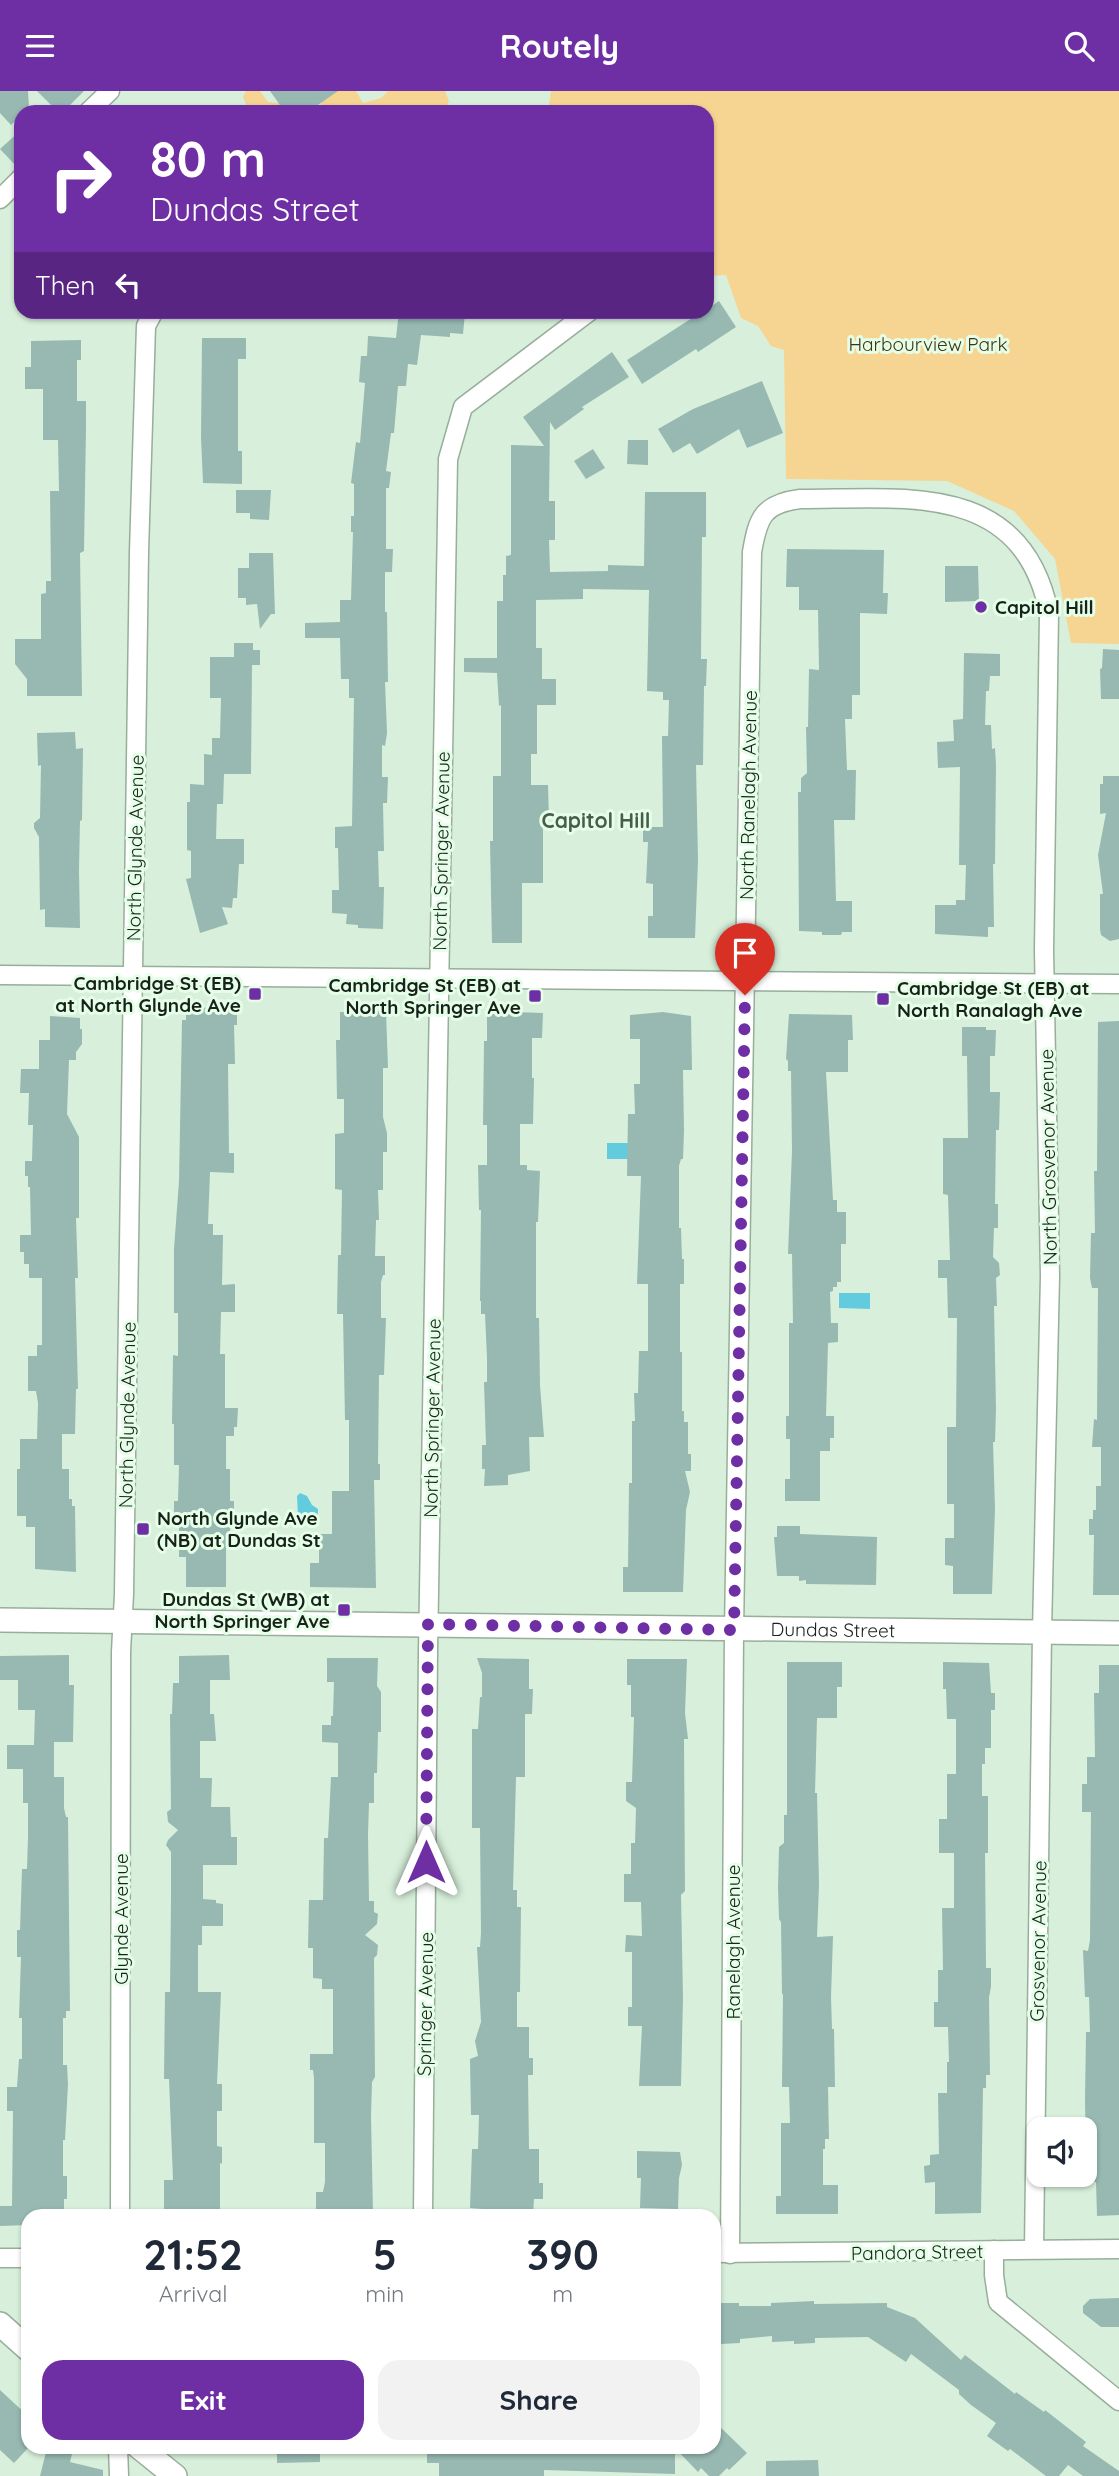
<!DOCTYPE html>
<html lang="en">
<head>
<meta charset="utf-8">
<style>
  body { margin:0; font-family:Quicksand,sans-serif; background:#f2f2f3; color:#1f2937; height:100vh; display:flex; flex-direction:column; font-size:26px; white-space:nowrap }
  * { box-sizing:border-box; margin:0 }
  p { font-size:23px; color:#747a83 }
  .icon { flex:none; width:38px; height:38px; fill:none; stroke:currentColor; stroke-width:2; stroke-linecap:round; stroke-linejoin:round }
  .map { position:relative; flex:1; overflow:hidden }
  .sheet { position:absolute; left:21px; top:2118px; width:700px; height:245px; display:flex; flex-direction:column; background:#fff; border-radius:21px; box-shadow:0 2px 5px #0004 }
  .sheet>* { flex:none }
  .banner { position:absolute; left:14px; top:14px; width:700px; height:214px; border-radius:21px; box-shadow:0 2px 5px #0004; background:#6f2fa4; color:#fff; overflow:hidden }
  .fabs { position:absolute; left:1027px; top:2026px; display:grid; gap:14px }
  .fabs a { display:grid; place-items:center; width:70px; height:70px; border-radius:14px; background:#fff; box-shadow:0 2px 5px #0004; font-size:35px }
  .pin { position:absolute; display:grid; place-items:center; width:60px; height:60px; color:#fff; margin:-72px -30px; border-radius:50% 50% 50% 0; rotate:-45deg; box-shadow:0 0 7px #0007 }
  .pin .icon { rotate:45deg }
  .me { position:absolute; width:77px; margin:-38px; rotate:0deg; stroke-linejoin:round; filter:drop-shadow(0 0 5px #0008) }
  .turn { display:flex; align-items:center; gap:24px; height:147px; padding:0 21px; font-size:32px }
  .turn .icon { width:91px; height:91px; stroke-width:2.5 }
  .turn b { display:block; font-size:49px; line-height:60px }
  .then { display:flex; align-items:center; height:66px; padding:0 21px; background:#0003; gap:14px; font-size:26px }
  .eta { display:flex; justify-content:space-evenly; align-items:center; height:119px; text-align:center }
  .eta b { font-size:42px; font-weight:700; line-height:49px }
  .primary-button { display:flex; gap:14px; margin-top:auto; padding:14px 21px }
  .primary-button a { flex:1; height:80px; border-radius:21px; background:#6f2fa4; color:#fff; font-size:28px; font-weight:700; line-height:80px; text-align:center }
  .primary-button a+a { background:#f2f2f3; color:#1f2937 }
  header { display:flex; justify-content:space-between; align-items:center; height:91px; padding:0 21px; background:#6f2fa4; color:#fff; font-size:32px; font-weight:700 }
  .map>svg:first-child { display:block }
</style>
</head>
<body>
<header><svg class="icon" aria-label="menu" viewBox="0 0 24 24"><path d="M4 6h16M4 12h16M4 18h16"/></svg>Routely<svg class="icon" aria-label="search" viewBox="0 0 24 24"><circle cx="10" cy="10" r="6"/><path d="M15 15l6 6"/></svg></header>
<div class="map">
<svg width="1119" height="2385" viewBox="0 0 1119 2385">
  <rect width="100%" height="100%" fill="#d8f0db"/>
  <g fill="#f5d591">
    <polygon points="246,0 260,0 268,11 288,13 293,21 249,21 243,6"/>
    <polygon points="326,0 356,0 363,12 381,7 388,0 445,0 449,10 444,21 318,21"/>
    <polygon points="551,0 1119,0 1119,553 1071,552 1055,468 1014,420 947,390 786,388 784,259 771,255 758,235 741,227 726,184 707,185 707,21 548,21"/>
  </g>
  <g fill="#62cbdd">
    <polygon points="607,1052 628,1052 634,1068 607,1068"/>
    <polygon points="839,1202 870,1202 870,1218 839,1217"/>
    <polygon points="300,1402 307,1405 312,1414 318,1418 318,1428 314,1432 303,1431 298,1425 297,1405"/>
  </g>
  <g fill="#97b9b1">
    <polygon points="0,0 28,0 29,17 21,21 21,24 11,34 0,22"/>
    <polygon points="37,0 84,0 63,21 58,21"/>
    <polygon points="270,0 338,0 308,21 285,21"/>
    <polygon points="21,39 21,76 17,76 0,58"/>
    <polygon points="719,210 736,236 698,261 696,258 642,293 627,269 703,220 707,220 707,218"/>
    <polygon points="399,220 465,222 463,243 450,242 450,246 421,244 417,274 408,273 406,295 398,295 394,342 391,342 386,380 391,381 389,397 386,397 386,458 393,458 392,481 385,481 385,521 387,521 388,591 385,591 387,642 385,655 382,654 382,686 388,686 387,712 383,712 384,760 378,760 379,796 384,796 383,838 358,837 358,834 346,833 347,823 332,822 332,799 339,799 338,757 335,757 335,736 352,735 354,607 349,607 349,588 341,588 340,547 305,547 305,532 340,531 340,509 351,509 353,441 351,441 351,425 354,425 354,393 351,392 356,351 360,352 365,292 359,291 361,265 367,265 368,245 396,247"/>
    <polygon points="202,247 246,247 246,268 238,268 238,360 242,360 242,393 203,392 201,347"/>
    <polygon points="81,249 81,269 77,269 77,310 86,310 86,337 84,460 80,462 82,605 27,605 27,588 15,573 15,548 41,548 41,503 46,502 46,490 51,490 50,400 59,400 58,349 43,349 43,298 25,298 25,276 31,276 31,250"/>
    <polygon points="612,261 629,286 582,316 584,318 555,339 550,331 549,410 555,410 555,449 549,449 550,481 608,480 608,474 644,475 645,401 706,401 706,446 702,446 701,568 707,568 706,595 704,595 703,674 696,674 698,769 695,847 648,847 648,825 653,825 653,793 646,792 648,751 643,751 643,736 663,736 662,645 668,645 669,609 663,609 663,601 647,600 649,499 583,498 583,508 536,509 536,557 542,557 542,588 556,588 556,614 537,614 537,663 531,663 531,694 548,694 549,728 543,728 543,792 522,792 522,852 492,852 490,750 493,750 493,685 501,685 501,614 499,615 497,582 464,581 464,567 497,567 497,510 503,510 503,484 506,484 506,465 511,464 511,354 544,355 523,326"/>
    <polygon points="762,290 783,342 747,357 739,338 697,363 690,352 673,362 658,338 693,318"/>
    <polygon points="628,349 648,349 648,374 627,373"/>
    <polygon points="593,358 605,377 586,388 574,370"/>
    <polygon points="236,399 271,399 269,429 250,428 250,422 236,422"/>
    <polygon points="787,458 884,459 883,502 888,502 887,523 860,522 860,604 852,604 852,628 845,628 847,679 856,679 855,729 834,729 836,810 852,810 852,841 842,841 841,844 822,844 822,841 799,840 798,701 801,701 801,687 807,682 806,636 808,636 809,578 819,579 818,519 799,519 799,496 786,496"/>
    <polygon points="249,462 273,462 275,523 271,523 260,538 257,513 246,514 246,507 238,507 238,477 249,477"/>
    <polygon points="945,475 978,475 979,510 945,511"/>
    <polygon points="234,552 253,552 253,559 260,559 260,574 252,574 251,683 224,683 223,713 217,713 216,748 244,748 244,773 239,773 237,807 233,807 232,817 222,816 228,833 200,842 186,788 191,787 191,760 187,759 187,711 190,711 190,693 204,694 204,663 212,664 212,647 220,647 221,607 210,607 210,566 234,566"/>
    <polygon points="1103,558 1119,559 1119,608 1101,608 1100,578 1102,577"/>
    <polygon points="964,562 1000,563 1000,585 990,585 989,600 986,600 985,634 991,634 992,658 995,657 996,674 995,773 993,773 994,836 988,836 988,846 935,843 935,814 956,814 956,809 965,809 966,774 959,774 960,676 938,677 937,651 954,650 953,629 963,628"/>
    <polygon points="75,641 76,658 83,657 82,729 80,730 79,779 80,837 45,836 45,818 40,819 39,746 34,737 34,732 40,727 41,674 38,675 37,642"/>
    <polygon points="1103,685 1119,685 1119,848 1110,850 1101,844 1100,838 1100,803 1103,803 1098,764 1106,722 1100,723 1100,693 1103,693"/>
    <polygon points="237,916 237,934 234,934 235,973 228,973 229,1062 234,1062 234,1082 210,1081 208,1133 213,1133 213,1144 223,1144 222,1194 235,1193 235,1221 221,1221 220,1263 225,1263 225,1317 238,1317 237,1336 234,1336 234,1345 226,1345 226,1378 230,1378 230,1410 234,1410 234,1436 230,1436 230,1458 226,1457 226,1496 186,1496 186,1466 179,1466 179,1436 174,1436 174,1410 178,1410 179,1374 174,1374 174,1333 172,1333 173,1264 178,1265 178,1222 174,1222 174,1158 179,1090 182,929 186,929 186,917"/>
    <polygon points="386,920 388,977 383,977 383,1026 387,1042 387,1061 383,1061 383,1099 378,1099 379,1129 376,1129 375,1165 385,1165 385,1184 383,1184 381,1191 381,1227 386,1227 384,1284 379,1284 378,1373 380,1373 380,1389 374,1389 376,1497 310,1496 310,1472 319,1472 319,1443 332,1443 332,1400 349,1400 349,1329 345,1329 343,1223 337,1223 338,1164 341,1164 342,1099 335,1098 335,1043 344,1042 344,1008 337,1008 336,949 340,949 340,921"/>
    <polygon points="487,920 543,922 542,947 532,947 532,987 534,987 533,1033 520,1033 520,1074 527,1074 527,1079 540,1080 538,1131 536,1131 536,1227 539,1227 540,1294 544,1346 529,1346 530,1380 508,1384 508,1394 484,1395 485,1378 482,1378 482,1354 486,1354 484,1291 487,1291 487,1267 485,1223 481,1223 481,1210 480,1210 481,1119 479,1119 478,1074 487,1074 487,1034 483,1034 484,950 487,950"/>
    <polygon points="663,921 691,925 692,979 683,979 684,1040 683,1068 681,1068 679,1075 679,1137 681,1137 682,1168 684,1168 684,1193 680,1193 680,1261 682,1261 682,1320 684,1320 684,1331 688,1331 688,1363 691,1363 691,1380 685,1380 690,1401 686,1419 683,1501 623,1501 623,1476 628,1476 629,1392 632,1392 632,1330 635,1330 634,1302 638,1302 639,1260 648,1260 648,1193 637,1193 641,1085 627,1085 628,1023 635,1023 634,993 640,993 640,948 630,948 630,924"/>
    <polygon points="789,923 852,924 853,949 848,949 848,981 826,981 833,1109 837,1109 837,1121 846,1121 846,1153 841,1153 841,1191 837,1191 837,1196 833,1196 833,1200 830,1201 831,1232 838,1232 838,1251 828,1252 826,1325 834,1325 834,1347 830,1347 830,1360 820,1360 820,1410 785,1410 785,1388 790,1388 790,1348 786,1348 786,1325 789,1325 789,1232 793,1232 792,1163 788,1163 792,1060 791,980 788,980 788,970 786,968"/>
    <polygon points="50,925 80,927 80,938 82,938 82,953 76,961 76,969 69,969 67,1023 79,1046 79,1127 76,1127 78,1187 75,1187 78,1298 76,1298 75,1343 62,1343 62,1378 69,1378 69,1408 72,1408 72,1415 75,1415 76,1481 35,1478 35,1436 26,1436 26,1425 17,1425 17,1378 20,1378 20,1348 37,1348 38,1312 36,1300 28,1300 28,1265 37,1265 37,1254 42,1254 42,1187 29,1187 29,1173 24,1173 24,1161 20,1161 20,1144 31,1144 30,1096 28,1096 28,1085 25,1085 25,1070 32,1070 33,1034 28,1034 29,1002 20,1002 21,978 39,978 39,949 50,949"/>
    <polygon points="1119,930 1119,1504 1093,1504 1094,1444 1089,1444 1089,1428 1093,1428 1093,1419 1096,1419 1096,1395 1101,1395 1101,1356 1092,1356 1094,1328 1097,1329 1098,1197 1092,1197 1090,1187 1091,1142 1095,1142 1094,1080 1097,1080 1098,931"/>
    <polygon points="962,936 986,936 986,939 996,939 995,965 990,965 990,1001 1000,1001 999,1039 996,1039 995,1113 998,1113 998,1137 994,1137 993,1166 999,1172 1000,1184 996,1187 997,1215 994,1215 996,1318 995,1351 993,1351 995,1418 992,1503 953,1503 953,1475 945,1474 945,1447 954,1447 954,1413 947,1413 947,1336 956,1336 957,1227 948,1227 947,1187 938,1187 938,1169 950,1169 948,1104 943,1103 943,1047 968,1047 967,965 962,965"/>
    <polygon points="777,1435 800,1435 800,1443 877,1446 876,1494 806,1493 806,1489 799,1490 799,1485 777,1485 774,1446 777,1446"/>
    <polygon points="69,1564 69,1594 74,1594 73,1651 54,1651 54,1686 64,1686 64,1717 66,1726 68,1726 70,1920 66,1920 66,1927 63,1927 63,1974 67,1974 68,1993 65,2049 63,2049 63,2085 67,2085 67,2108 64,2108 64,2124 28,2124 28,2134 0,2135 0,2115 12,2115 13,2020 7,2020 7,1996 17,1996 19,1968 22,1968 22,1927 19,1927 21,1866 17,1866 17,1839 20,1839 22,1778 27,1778 28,1746 28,1712 23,1712 23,1678 7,1678 7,1654 34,1654 35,1619 18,1619 18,1589 0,1589 0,1565"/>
    <polygon points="229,1564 230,1589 210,1589 210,1623 214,1623 216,1650 200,1650 200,1687 212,1687 211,1716 230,1716 231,1746 237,1746 237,1774 203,1774 203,1808 216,1809 216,1812 223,1813 223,1835 202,1835 202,1854 198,1854 198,1901 221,1901 217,1993 222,1993 222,2020 217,2020 217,2055 222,2056 222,2073 220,2072 220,2124 164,2124 164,2089 173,2089 169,1988 164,1988 165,1901 170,1901 171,1808 171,1761 166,1754 168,1749 178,1739 168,1731 167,1721 171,1718 170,1623 172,1623 173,1592 179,1592 179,1565"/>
    <polygon points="327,1567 378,1567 377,1595 381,1601 381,1641 378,1641 377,1682 374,1682 374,1712 369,1712 368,1744 369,1810 374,1810 374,1821 378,1823 377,1833 365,1844 378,1854 377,1864 374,1867 375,1986 372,1991 371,2025 373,2123 324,2122 324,2120 316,2120 316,2101 323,2101 325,2091 325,2052 314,2052 314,1987 313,1979 310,1979 310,1963 333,1963 333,1898 322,1898 322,1888 313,1887 313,1857 308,1857 309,1809 323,1809 324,1747 328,1747 331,1686 338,1686 338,1652 322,1651 322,1634 331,1634 331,1625 333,1625 334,1591 327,1591"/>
    <polygon points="477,1567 529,1568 529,1598 533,1598 532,1623 525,1623 525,1686 516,1686 513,1799 517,1799 517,1816 521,1816 520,1901 517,1901 517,1936 529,1936 529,1967 533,1967 533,1984 528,1984 529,2058 539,2058 539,2092 543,2092 543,2108 534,2108 533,2124 483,2123 483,2118 470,2117 472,2058 478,2058 479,2024 471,2024 470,1968 478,1965 475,1950 481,1931 477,1856 480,1856 481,1842 480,1737 472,1737 472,1638 478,1638 480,1606 482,1606 482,1582"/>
    <polygon points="627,1568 687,1568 685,1622 688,1648 684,1648 685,1800 681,1804 683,1906 681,1995 639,1995 642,1935 628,1935 628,1916 632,1916 632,1861 625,1861 626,1844 642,1845 641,1811 624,1811 624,1783 631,1783 631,1752 635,1752 636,1717 626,1710 626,1691 632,1691 633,1659 634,1626 631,1626 631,1594 627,1594"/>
    <polygon points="787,1571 842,1571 842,1596 837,1596 837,1627 817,1627 815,1702 817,1702 819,1794 817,1846 833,1845 831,1906 832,1938 834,1938 835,1996 828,1996 829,2048 825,2048 825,2058 823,2058 823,2094 838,2094 838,2123 776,2123 776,2105 781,2105 781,2032 790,2032 789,1996 782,1996 783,1903 782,1903 781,1831 779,1828 778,1796 779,1756 784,1752 784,1724 787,1724"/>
    <polygon points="943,1571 989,1572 991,1602 995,1602 995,1619 991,1619 991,1657 985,1657 985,1673 982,1673 982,1705 988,1705 988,1762 985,1762 986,1877 991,1877 991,1896 989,1906 990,1984 986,1984 986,1997 983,1997 981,2122 935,2123 935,2091 925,2092 924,2075 930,2074 930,2064 939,2063 938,2002 947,2002 947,1971 949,1971 948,1936 934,1936 934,1911 938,1911 938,1879 943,1879 942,1817 954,1817 954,1762 939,1762 939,1728 947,1728 947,1683 956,1683 956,1628 947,1628 946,1598 943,1598"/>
    <polygon points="1099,1574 1119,1574 1119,2124 1097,2125 1096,2091 1089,2091 1088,2061 1086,2061 1085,2010 1086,1941 1090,1941 1089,1906 1085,1906 1083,1859 1088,1860 1090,1849 1091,1721 1082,1721 1082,1693 1087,1693 1087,1666 1095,1666 1094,1602 1099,1602"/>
    <polygon points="637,2060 680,2061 682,2074 679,2087 678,2118 640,2117 641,2087 637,2087"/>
    <polygon points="1119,2207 1119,2236 1101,2236 1083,2222 1083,2215 1090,2208"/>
    <polygon points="814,2210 814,2213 887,2212 887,2216 915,2227 961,2269 965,2264 1015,2303 1016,2301 1044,2321 1045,2319 1086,2351 1083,2355 1119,2380 1119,2385 1083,2385 1068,2374 1059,2385 1046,2385 1010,2358 1008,2360 987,2345 996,2332 971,2314 959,2303 959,2299 911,2263 906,2271 868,2246 815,2247 815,2252 794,2253 794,2250 772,2251 772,2245 740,2248 740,2252 721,2253 721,2245 714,2245 714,2212 739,2212 739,2215 771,2215 771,2212"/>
    <polygon points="0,2299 28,2325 28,2357 14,2372 0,2359"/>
    <polygon points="714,2330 747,2362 729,2379 727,2377 719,2385 709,2385 701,2377 698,2381 675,2357 675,2383 544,2379 544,2385 439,2385 439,2372 427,2372 427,2357 432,2356 714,2356"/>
    <polygon points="277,2356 320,2356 320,2371 277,2372"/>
    <polygon points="47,2357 72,2363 70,2371 103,2379 103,2385 40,2385"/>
    <polygon points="818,2369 819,2385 766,2385 766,2370"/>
  </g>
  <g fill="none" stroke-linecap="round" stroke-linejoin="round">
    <defs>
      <g id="minor">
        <polyline points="88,21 110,0"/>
        <polyline points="0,108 21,87"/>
        <polyline points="0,884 1119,893"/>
        <polyline points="120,2124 121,1561 124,1503 139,461 146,235 154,220"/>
        <polyline points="423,2124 428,1561 448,368 463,316 590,220"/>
        <polyline points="994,2159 994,2184 998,2211 1119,2310"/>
        <polyline points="714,2162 1119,2158"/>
        <path d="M730 2163 734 1539 752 461C758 426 763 413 800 408 904 408 1022 389 1049 522L1044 859 1050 1185 1042 1541 1034 2158"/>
        <polyline points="0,2167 28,2167"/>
        <polyline points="118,2356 119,2385"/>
      </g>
      <g id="tertiary">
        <path id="s1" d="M0 1529 1119 1542"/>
        <polyline points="0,2233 28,2258"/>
        <polyline points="139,2356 175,2385"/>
      </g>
    </defs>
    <use href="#minor" stroke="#97ae99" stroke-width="21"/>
    <use href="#tertiary" stroke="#97ae99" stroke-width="26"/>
    <use href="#minor" stroke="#fff" stroke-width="18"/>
    <use href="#tertiary" stroke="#fff" stroke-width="23"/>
  </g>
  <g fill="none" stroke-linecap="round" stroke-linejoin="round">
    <polyline stroke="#6f2fa4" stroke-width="12" stroke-dasharray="0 21.6" points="426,1771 428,1533 734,1539 745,904"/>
  </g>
  <g fill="#6f2fa4" stroke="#e5fee8" stroke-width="2.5">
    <circle cx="981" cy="516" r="7"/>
    <rect x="248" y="896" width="14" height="14" rx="3.5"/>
    <rect x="528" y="898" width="14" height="14" rx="3.5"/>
    <rect x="876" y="901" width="14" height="14" rx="3.5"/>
    <rect x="136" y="1431" width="14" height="14" rx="3.5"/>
    <rect x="337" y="1512" width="14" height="14" rx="3.5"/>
  </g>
  <g text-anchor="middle" stroke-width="6" stroke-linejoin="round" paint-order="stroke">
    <g font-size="19" fill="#413313" stroke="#e5fee8">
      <text x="928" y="260">Harbourview Park</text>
    </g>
    <g font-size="19" font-weight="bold" fill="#19221a" stroke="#e5fee8" text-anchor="start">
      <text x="995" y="523">Capitol Hill</text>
      <text x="241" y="899" text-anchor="end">Cambridge St (EB)<tspan x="241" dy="22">at North Glynde Ave</tspan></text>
      <text x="521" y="901" text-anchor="end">Cambridge St (EB) at<tspan x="521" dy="22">North Springer Ave</tspan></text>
      <text x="897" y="904">Cambridge St (EB) at<tspan x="897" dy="22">North Ranalagh Ave</tspan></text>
      <text x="157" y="1434">North Glynde Ave<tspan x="157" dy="22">(NB) at Dundas St</tspan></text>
      <text x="330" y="1515" text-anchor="end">Dundas St (WB) at<tspan x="330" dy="22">North Springer Ave</tspan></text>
    </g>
    <g font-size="19" fill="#19221a" stroke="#e5fee8">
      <text transform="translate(748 704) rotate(-89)" y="7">North Ranelagh Avenue</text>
      <text transform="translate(135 757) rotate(-89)" y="7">North Glynde Avenue</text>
      <text transform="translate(441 760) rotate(-89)" y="7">North Springer Avenue</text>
      <text transform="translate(1048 1066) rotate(-91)" y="7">North Grosvenor Avenue</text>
      <text transform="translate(127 1324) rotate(-89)" y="7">North Glynde Avenue</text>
      <text transform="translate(432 1327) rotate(-89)" y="7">North Springer Avenue</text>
      <text dy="7" stroke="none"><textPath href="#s1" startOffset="833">Dundas Street</textPath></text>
      <text transform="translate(121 1828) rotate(-90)" y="7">Glynde Avenue</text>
      <text transform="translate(1038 1850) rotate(-89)" y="7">Grosvenor Avenue</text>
      <text transform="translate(733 1851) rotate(-90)" y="7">Ranelagh Avenue</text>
      <text transform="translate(425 1913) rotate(-89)" y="7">Springer Avenue</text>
      <text transform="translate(917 2161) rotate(-1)" y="7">Pandora Street</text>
    </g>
    <g font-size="21" font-weight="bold" fill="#485d4b" stroke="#e5fee8">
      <text x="596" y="737">Capitol Hill</text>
    </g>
  </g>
</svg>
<div class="fabs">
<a><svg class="icon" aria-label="sound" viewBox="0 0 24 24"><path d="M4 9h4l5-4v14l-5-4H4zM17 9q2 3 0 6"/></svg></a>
</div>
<div class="pin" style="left:745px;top:904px;background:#d93025"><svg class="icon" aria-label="arrive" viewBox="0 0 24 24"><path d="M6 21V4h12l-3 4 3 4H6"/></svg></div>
<svg class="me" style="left:426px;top:1771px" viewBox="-20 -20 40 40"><path d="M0-17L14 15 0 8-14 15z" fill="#6f2fa4" stroke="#fff" stroke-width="4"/></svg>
<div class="banner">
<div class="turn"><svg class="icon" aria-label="right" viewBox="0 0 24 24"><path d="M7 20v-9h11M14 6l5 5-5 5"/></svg><div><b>80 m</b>Dundas Street</div></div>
<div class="then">Then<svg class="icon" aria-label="left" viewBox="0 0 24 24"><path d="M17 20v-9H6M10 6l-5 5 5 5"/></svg></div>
</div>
<section class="sheet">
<div class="eta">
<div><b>21:52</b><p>Arrival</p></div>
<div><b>5</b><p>min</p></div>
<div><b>390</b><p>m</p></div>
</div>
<div class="primary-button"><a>Exit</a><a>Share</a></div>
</section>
</div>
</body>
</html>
